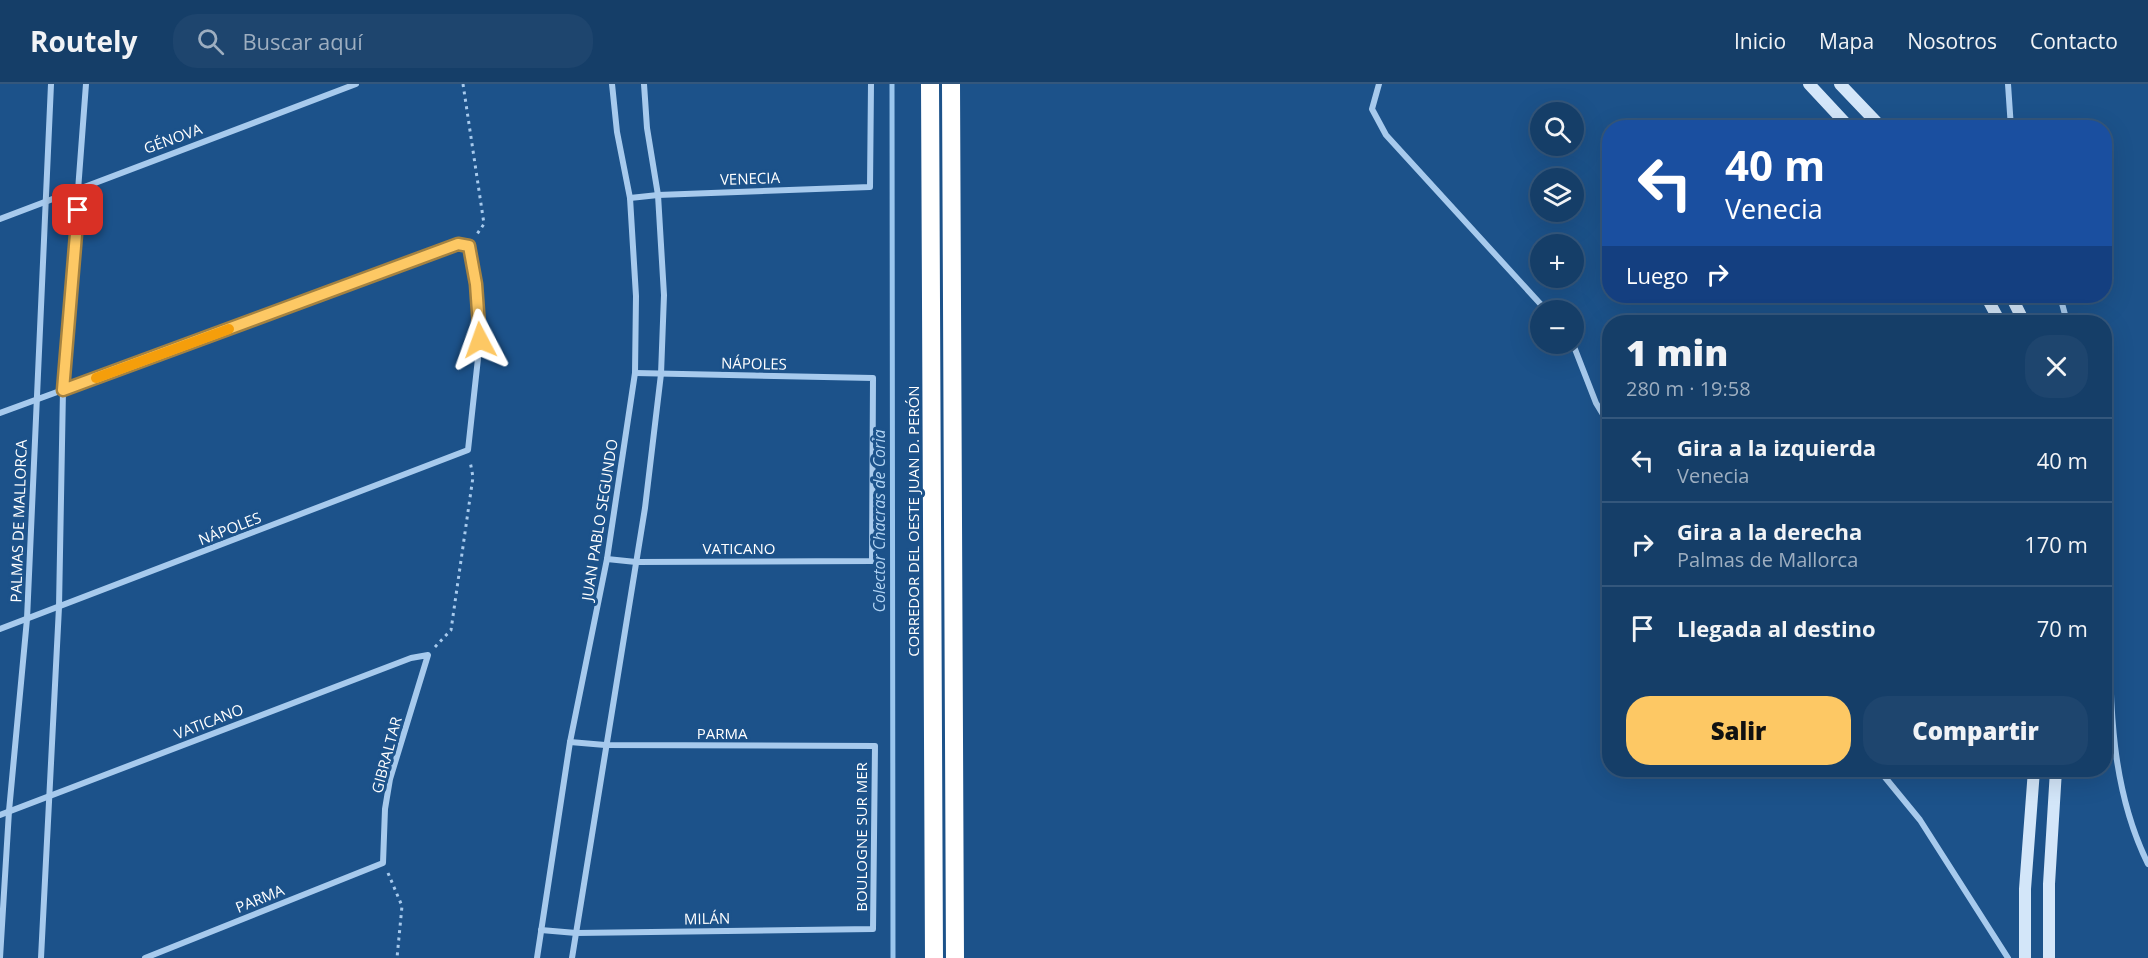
<!DOCTYPE html>
<html lang="es">
<head>
<meta charset="utf-8">
<style>
  body { margin:0; font-family:"Open Sans",sans-serif; background:#1e456e; color:#f1f3f6; height:100vh; display:flex; flex-direction:column; font-size:22px; white-space:nowrap }
  * { box-sizing:border-box; margin:0 }
  p { font-size:20px; color:#9daec0 }
  .icon { flex:none; width:33px; height:33px; fill:none; stroke:currentColor; stroke-width:2; stroke-linecap:round; stroke-linejoin:round }
  .map { position:relative; flex:1; overflow:hidden }
  .sheet { position:absolute; left:1602px; top:231px; width:510px; height:462px; display:flex; flex-direction:column; background:#153e68; border-radius:24px; box-shadow:0 6px 24px #0002,0 0 0 2px #34577c }
  .sheet>* { flex:none }
  .top-card { position:absolute; left:1602px; top:36px; width:510px; height:183px; border-radius:24px; box-shadow:0 6px 24px #0002,0 0 0 2px #34577c; background:#1a4fa0; color:#fff; overflow:hidden }
  .controls { position:absolute; left:1530px; top:18px; display:grid; gap:12px }
  .controls a { display:grid; place-items:center; width:54px; height:54px; border-radius:50%; background:#153e68; box-shadow:0 6px 24px #0002,0 0 0 2px #34577c; font-size:30px }
  .pin { position:absolute; display:grid; place-items:center; width:51px; height:51px; color:#fff; margin:-26px; border-radius:12px; box-shadow:0 3px 9px #0006 }
  .me { position:absolute; width:66px; margin:-33px; rotate:356deg; stroke-linejoin:round; filter:drop-shadow(0 0 4px #0008) }
  .turn { display:flex; align-items:center; gap:21px; height:126px; padding:0 24px; font-size:27px }
  .turn .icon { width:78px; height:78px; stroke-width:2.5 }
  .turn b { display:block; font-size:42px; line-height:51px }
  .then { display:flex; align-items:center; height:57px; padding:0 24px; background:#0003; gap:12px; font-size:22px }
  .round { display:grid; place-items:center; flex:none; width:63px; height:63px; border-radius:24px; background:#1e456e }
  .summary { display:flex; align-items:center; justify-content:space-between; height:102px; padding:0 24px }
  h1 { font-size:36px; font-weight:800; line-height:45px }
  .cta { display:flex; gap:12px; margin-top:auto; padding:12px 24px }
  .cta a { flex:1; height:69px; border-radius:24px; background:#fdc864; color:#111; font-size:24px; font-weight:800; line-height:69px; text-align:center }
  .cta a+a { background:#1e456e; color:#f1f3f6 }
  ul { padding:0; list-style:none }
  li { display:flex; align-items:center; gap:18px; height:84px; padding:0 24px; border-top:2px solid #34577c }
  li div { flex:1 }
  li b { display:block; font-size:22px }
  li em { font-style:normal }
  header { display:flex; align-items:center; gap:36px; box-sizing:border-box; height:84px; padding:0 30px; background:#153e68; border-bottom:2px solid #34577c }
  header strong { font-size:28px }
  nav { display:flex; gap:33px; margin-inline-start:auto; font-size:21px }
  .search { width:420px; height:54px; background:#1e456e; display:flex; align-items:center; gap:15px; box-sizing:border-box; padding:0 21px; border-radius:24px; color:#9daec0; font-size:22px }
  .map>svg:first-child { display:block }
</style>
</head>
<body>
<header>
<strong>Routely</strong>
<div class="search"><svg class="icon" aria-label="search" viewBox="0 0 24 24"><circle cx="10" cy="10" r="6"/><path d="M15 15l6 6"/></svg>Buscar aquí</div>
<nav><a>Inicio</a><a>Mapa</a><a>Nosotros</a><a>Contacto</a></nav>
</header>
<div class="map">
<svg width="2148" height="874" viewBox="0 0 2148 874">
  <rect width="100%" height="100%" fill="#1c528a"/>
  <g fill="none" stroke-linecap="round" stroke-linejoin="round">
    <polyline stroke="#9ac6ee" stroke-width="5" points="892,0 893,874"/>
    <g stroke="#a7caed" stroke-width="3" stroke-dasharray="3 4.5" stroke-linecap="butt">
      <polyline points="463,0 484,140 475,153"/>
      <polyline points="435,563 451,546 473,393 470,377"/>
      <polyline points="388,789 402,822 397,874"/>
    </g>
    <g stroke="#a7caed" stroke-width="6">
      <polyline points="1379,0 1372,25 1386,51 1546,226"/>
      <polyline points="2008,0 2011,44"/>
      <polyline points="630,114 658,111 870,103 871,0"/>
      <polyline points="0,135 356,0"/>
      <polyline points="2060,212 2067,238"/>
      <polyline points="1573,260 1596,319 1610,342"/>
      <polyline points="0,329 458,161 469,162 476,200 480,256 468,366 0,545"/>
      <path d="M2104 417C2119 539 2092 666 2148 780"/>
      <polyline points="607,475 636,478 872,477 873,294 635,289"/>
      <polyline points="1879,686 1920,736 2008,874"/>
      <polyline points="0,731 411,574 428,571 390,695 385,725 383,779 145,874"/>
      <polyline points="541,846 576,849 873,845 875,662 605,661 570,658"/>
      <polyline points="0,874 9,727 27,535 51,0"/>
      <polyline points="41,874 59,523 63,306 86,0"/>
      <polyline points="537,874 570,658 607,475 635,289 636,212 630,114 617,48 612,0"/>
      <polyline points="572,874 645,424 661,290 664,211 658,111 647,44 644,0"/>
    </g>
    <g stroke="#d3e6f9" stroke-width="12">
      <polyline points="1809,0 1850,44"/>
      <polyline points="1840,0 1882,44"/>
      <polyline points="1986,212 2000,238"/>
      <polyline points="2011,212 2024,238"/>
      <polyline points="2025,874 2025,805 2034,686"/>
      <polyline points="2049,874 2049,800 2056,686"/>
    </g>
    <g stroke="#fff" stroke-width="18">
      <polyline points="930,0 934,874"/>
      <polyline points="951,0 955,874"/>
    </g>
  </g>
  <g fill="none" stroke-linecap="round" stroke-linejoin="round">
    <defs>
      <polyline id="route" points="78,126 63,306 458,160 469,162 476,200 480,256"/>
    </defs>
    <use href="#route" stroke="#a48241" stroke-width="15"/>
    <use href="#route" stroke="#fdc864" stroke-width="10"/>
    <polyline stroke="#f59e0b" stroke-width="10" points="96,294 229,245"/>
  </g>
  <g text-anchor="middle" stroke-width="6" stroke-linejoin="round" paint-order="stroke">
    <g font-size="15" fill="#fff" stroke="#1c528a">
      <text transform="translate(173 55) rotate(-20)" y="5">GÉNOVA</text>
      <text transform="translate(750 95) rotate(-2)" y="5">VENECIA</text>
      <text transform="translate(754 280) rotate(1)" y="5">NÁPOLES</text>
      <text transform="translate(600 436) rotate(-81)" y="5">JUAN PABLO SEGUNDO</text>
      <text transform="translate(19 437) rotate(-88)" y="5">PALMAS DE MALLORCA</text>
      <text transform="translate(914 437) rotate(-90)" y="5">CORREDOR DEL OESTE JUAN D. PERÓN</text>
      <text transform="translate(230 445) rotate(-21)" y="5">NÁPOLES</text>
      <text x="739" y="470">VATICANO</text>
      <text transform="translate(209 638) rotate(-21)" y="5">VATICANO</text>
      <text x="722" y="655">PARMA</text>
      <text transform="translate(387 671) rotate(-75)" y="5">GIBRALTAR</text>
      <text transform="translate(862 753) rotate(-90)" y="5">BOULOGNE SUR MER</text>
      <text transform="translate(260 815) rotate(-22)" y="5">PARMA</text>
      <text transform="translate(707 835) rotate(-1)" y="5">MILÁN</text>
    </g>
    <g font-size="16" font-style="italic" fill="#b2d4f4" stroke="#1c528a">
      <text transform="translate(879 437) rotate(-90)" y="6">Colector Chacras de Coria</text>
    </g>
  </g>
</svg>
<div class="controls">
<a><svg class="icon" aria-label="search" viewBox="0 0 24 24"><circle cx="10" cy="10" r="6"/><path d="M15 15l6 6"/></svg></a>
<a><svg class="icon" aria-label="layers" viewBox="0 0 24 24"><path d="M12 4l9 5-9 5-9-5zM3 14l9 5 9-5"/></svg></a>
<a>+</a>
<a>−</a>
</div>
<div class="pin" style="left:78px;top:126px;background:#d93025"><svg class="icon" aria-label="arrive" viewBox="0 0 24 24"><path d="M6 21V4h12l-3 4 3 4H6"/></svg></div>
<svg class="me" style="left:480px;top:256px" viewBox="-20 -20 40 40"><path d="M0-17L14 15 0 8-14 15z" fill="#fdc864" stroke="#fff" stroke-width="4"/></svg>
<div class="top-card">
<div class="turn"><svg class="icon" aria-label="left" viewBox="0 0 24 24"><path d="M17 20v-9H6M10 6l-5 5 5 5"/></svg><div><b>40 m</b>Venecia</div></div>
<div class="then">Luego<svg class="icon" aria-label="right" viewBox="0 0 24 24"><path d="M7 20v-9h11M14 6l5 5-5 5"/></svg></div>
</div>
<section class="sheet">
<div class="summary"><div><h1>1 min</h1><p>280 m · 19:58</p></div><a class="round"><svg class="icon" aria-label="close" viewBox="0 0 24 24"><path d="M6 6l12 12M18 6L6 18"/></svg></a></div>
<ul>
<li><svg class="icon" aria-label="left" viewBox="0 0 24 24"><path d="M17 20v-9H6M10 6l-5 5 5 5"/></svg><div><b>Gira a la izquierda</b><p>Venecia</p></div><em>40 m</em></li>
<li><svg class="icon" aria-label="right" viewBox="0 0 24 24"><path d="M7 20v-9h11M14 6l5 5-5 5"/></svg><div><b>Gira a la derecha</b><p>Palmas de Mallorca</p></div><em>170 m</em></li>
<li><svg class="icon" aria-label="arrive" viewBox="0 0 24 24"><path d="M6 21V4h12l-3 4 3 4H6"/></svg><div><b>Llegada al destino</b></div><em>70 m</em></li>
</ul>
<div class="cta"><a>Salir</a><a>Compartir</a></div>
</section>
</div>
</body>
</html>
